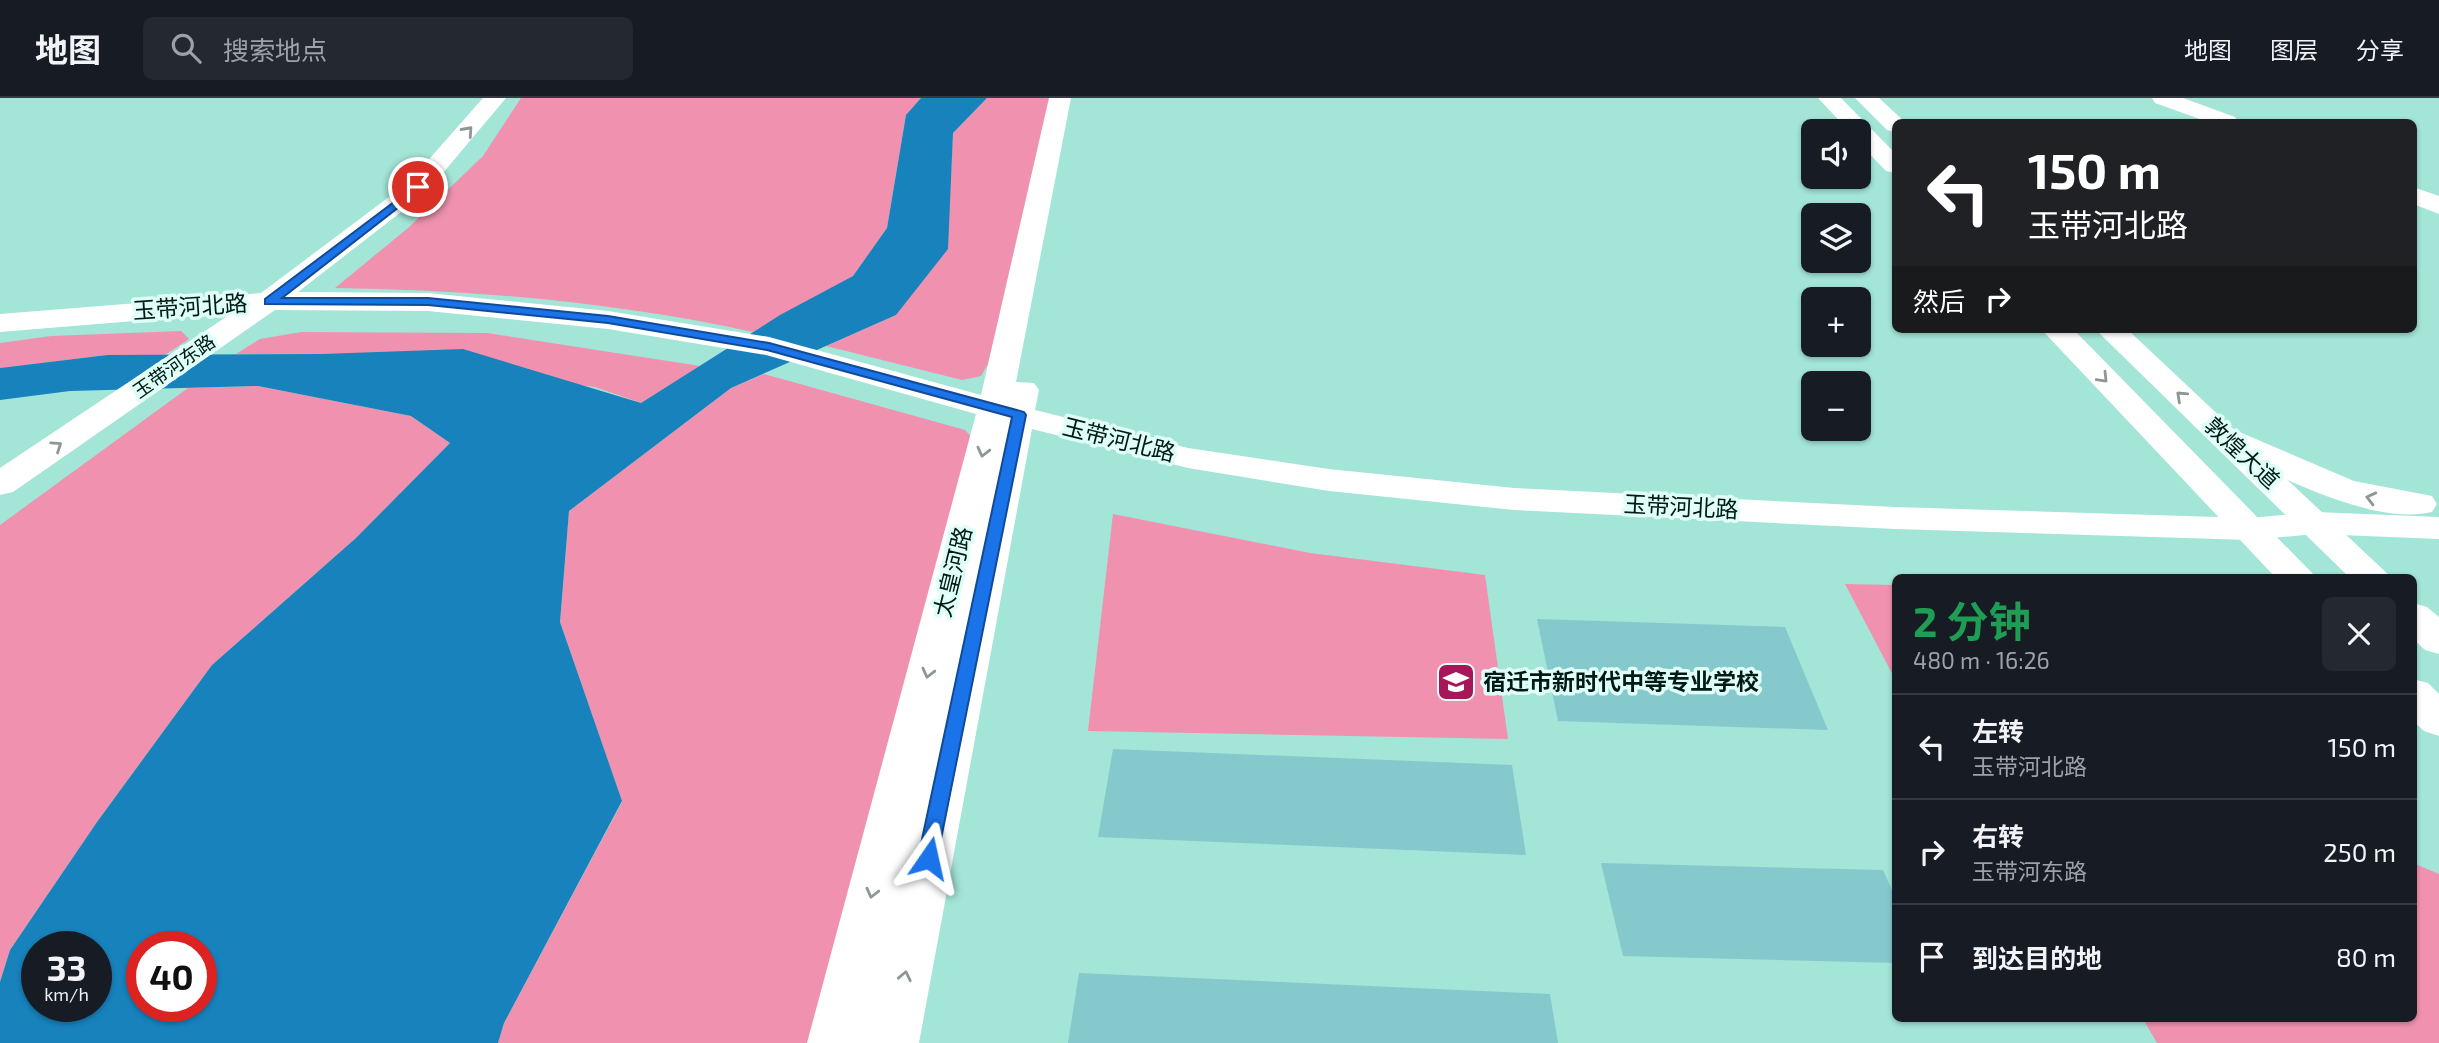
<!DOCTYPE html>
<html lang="zh">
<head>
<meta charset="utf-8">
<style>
  body { margin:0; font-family:"Exo 2","Noto Sans SC",sans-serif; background:#242831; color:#f1f3f6; height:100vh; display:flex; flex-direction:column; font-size:26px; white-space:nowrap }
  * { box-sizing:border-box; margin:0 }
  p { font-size:23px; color:#9ea1a6 }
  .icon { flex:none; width:38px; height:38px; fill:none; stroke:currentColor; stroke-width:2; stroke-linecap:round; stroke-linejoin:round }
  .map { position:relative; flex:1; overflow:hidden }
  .side { position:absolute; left:1892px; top:476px; width:525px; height:448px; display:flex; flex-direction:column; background:#171b24; border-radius:10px; box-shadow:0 2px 5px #0004 }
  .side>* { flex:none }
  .top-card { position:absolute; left:1892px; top:21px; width:525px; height:214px; border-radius:10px; box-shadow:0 2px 5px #0004; background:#202124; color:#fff; overflow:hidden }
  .tools { position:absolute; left:1801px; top:21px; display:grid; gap:14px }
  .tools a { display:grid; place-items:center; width:70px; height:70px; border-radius:10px; background:#171b24; box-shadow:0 2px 5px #0004; font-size:35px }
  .speed { position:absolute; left:21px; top:833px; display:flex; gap:14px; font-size:35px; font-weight:700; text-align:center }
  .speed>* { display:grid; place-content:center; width:91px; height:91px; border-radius:50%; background:#171b24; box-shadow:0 2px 5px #0004; line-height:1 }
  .speed small { font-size:18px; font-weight:400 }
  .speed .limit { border:10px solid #d22; background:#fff; color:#111 }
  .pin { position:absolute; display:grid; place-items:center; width:60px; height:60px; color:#fff; margin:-30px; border:4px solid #fff; border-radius:50%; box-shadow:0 2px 7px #0007 }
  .me { position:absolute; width:77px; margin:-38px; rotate:11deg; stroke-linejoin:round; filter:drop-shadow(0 0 5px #0008) }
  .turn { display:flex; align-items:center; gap:24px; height:147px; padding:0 21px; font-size:32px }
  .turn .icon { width:91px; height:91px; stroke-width:2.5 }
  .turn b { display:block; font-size:49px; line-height:60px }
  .then { display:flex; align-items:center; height:66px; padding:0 21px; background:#0003; gap:14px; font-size:26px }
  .round { display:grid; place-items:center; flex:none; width:74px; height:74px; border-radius:10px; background:#242831 }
  .headline { display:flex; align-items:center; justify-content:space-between; height:119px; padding:0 21px }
  h1 { font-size:42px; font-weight:700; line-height:52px; color:#1e9e55 }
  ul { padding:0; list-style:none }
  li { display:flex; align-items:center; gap:21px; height:105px; padding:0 21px; border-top:2px solid #363941 }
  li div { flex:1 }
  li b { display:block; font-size:26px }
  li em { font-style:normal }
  header { display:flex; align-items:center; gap:42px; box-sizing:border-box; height:98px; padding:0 35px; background:#171b24; border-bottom:2px solid #363941 }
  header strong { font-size:33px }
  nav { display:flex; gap:38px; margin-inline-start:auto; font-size:24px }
  .search { width:490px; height:63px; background:#242831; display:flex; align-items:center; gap:18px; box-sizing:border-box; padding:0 24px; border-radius:10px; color:#9ea1a6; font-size:26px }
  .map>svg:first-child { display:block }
</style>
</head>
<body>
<header>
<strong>地图</strong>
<div class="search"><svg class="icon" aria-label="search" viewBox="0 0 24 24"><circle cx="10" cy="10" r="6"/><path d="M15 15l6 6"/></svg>搜索地点</div>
<nav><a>地图</a><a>图层</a><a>分享</a></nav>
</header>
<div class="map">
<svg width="2439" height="945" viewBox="0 0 2439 945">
  <rect width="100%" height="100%" fill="#a3e5d7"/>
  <g fill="#f092af">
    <path d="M521 0H921L906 17 887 130 853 178 753 234C615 204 476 192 335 190L408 130 483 58Z"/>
    <polygon points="987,0 1052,0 988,266 981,278 962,282 826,248 896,217 951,75 953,35"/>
    <polygon points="181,233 189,241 165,257 107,257 0,270 0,245 51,238"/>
    <polygon points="301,234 487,235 700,268 641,305 595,289 322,256 236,256 260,241"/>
    <polygon points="764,276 965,332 975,343 823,945 498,945 504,925 622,704 560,524 569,413 731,290"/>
    <polygon points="258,288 411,318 450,345 356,440 212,567 97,724 10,852 0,884 0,427 188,290"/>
    <polygon points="1113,416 1310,455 1485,477 1508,641 1088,633"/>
    <polygon points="1845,486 1895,487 1895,581"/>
    <polygon points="2413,765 2439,776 2439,945 2157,945 2143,921 2413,920"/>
  </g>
  <path fill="#1782bc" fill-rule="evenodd" d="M921 0H987L953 35 948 151 896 217 731 290 569 413 560 524 622 703 504 925 498 945H0V884L10 852 97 724 212 567 356 440 450 345 411 318 258 288 70 293 0 302V270L107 257 322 256 463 251 641 305 780 217 853 178 887 130 906 17ZM37 849H96V908H37ZM142 849H201V908H142Z"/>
  <g fill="#85c9cd">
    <polygon points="1537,521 1785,529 1828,632 1558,623"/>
    <polygon points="1113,651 1512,667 1526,757 1098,739"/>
    <polygon points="1601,765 1883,772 1895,799 1895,865 1623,858"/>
    <polygon points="1079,875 1550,896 1558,945 1068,945"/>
  </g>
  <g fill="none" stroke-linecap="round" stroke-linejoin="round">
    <g fill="#fff" fill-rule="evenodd">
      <polygon points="483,0 506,0 427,94 298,194 428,195 608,213 769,239 981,297 1049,0 1071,0 1016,284 1034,285 1039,292 1035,312 1188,350 1329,371 1514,390 1895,409 2250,420 2316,414 2439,419 2439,441 2316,436 2250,442 1895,431 1514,412 1329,393 1188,370 1032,331 919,945 863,945 876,888 863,945 807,945 976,316 766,257 608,231 428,213 275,212 13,394 0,397 0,370 232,215 0,234 0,216 261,195 409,84"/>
      <polygon points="2152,0 2183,0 2235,19 2238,24 2208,24 2155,5"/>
      <polygon points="2413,89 2439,98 2439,116 2413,106"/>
      <path d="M2223 327 2354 383 2432 398 2437 406 2432 414C2370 429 2265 372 2211 344L2206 337 2211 330Z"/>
    </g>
    <g fill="#fff" fill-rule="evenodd">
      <polygon points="1818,0 1841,0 1895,55 1895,75 1886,73 1858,44 1858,33 1849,33"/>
      <polygon points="1855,0 1879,0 1905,24 1895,24 1895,34 1887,32"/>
      <polygon points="2041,231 2073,231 2317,480 2276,480"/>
      <polygon points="2095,231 2127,231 2392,480 2350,480"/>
      <polygon points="2413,505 2427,509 2439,519 2439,556 2425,552 2413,541"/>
      <polygon points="2413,581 2428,585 2439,596 2439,638 2424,633 2413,623"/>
    </g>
  </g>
  <defs><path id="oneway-chevron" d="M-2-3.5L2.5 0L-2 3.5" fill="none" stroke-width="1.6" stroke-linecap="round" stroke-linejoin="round" transform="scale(1.75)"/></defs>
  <g stroke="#8d9896">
    <use href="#oneway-chevron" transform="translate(468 33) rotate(-48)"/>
    <use href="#oneway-chevron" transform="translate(2103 280) rotate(46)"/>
    <use href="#oneway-chevron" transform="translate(2181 298) rotate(-137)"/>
    <use href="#oneway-chevron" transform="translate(57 348) rotate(-34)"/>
    <use href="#oneway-chevron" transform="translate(983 354) rotate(104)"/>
    <use href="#oneway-chevron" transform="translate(2371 400) rotate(-166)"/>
    <use href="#oneway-chevron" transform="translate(928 575) rotate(104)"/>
    <use href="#oneway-chevron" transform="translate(872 795) rotate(104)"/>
    <use href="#oneway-chevron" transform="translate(905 878) rotate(-78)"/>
  </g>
  <polygon fill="#1a73e8" stroke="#114b97" stroke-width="2" points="418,86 423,89 422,91 282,200 428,200 608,218 769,245 1024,314 1026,317 936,766 921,766 918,760 1012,319 767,252 608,225 428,207 265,206 265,201"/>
  <defs>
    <symbol id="school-square" viewBox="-11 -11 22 22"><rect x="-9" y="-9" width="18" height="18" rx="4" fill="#a61759" stroke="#defef7"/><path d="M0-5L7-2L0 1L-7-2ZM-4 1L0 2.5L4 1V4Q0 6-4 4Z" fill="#fff"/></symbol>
  </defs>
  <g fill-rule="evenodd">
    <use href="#school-square" x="1434" y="562" width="44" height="44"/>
  </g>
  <g text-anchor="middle" stroke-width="7" stroke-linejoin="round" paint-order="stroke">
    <g font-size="19" fill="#011a16" stroke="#defef7">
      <text transform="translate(174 268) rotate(-35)" y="7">玉带河东路</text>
    </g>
    <g font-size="23" fill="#011a16" stroke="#defef7">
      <text transform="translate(190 209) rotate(-4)" y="8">玉带河北路</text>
      <text transform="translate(1119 342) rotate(14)" y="8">玉带河北路</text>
      <text transform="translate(2242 355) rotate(43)" y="8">敦煌大道</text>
      <text transform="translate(1681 409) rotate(3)" y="8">玉带河北路</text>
      <text transform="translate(953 474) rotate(-76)" y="8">太皇河路</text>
    </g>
    <g font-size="23" font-weight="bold" fill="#011a16" stroke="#defef7" text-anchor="start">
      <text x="1483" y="592">宿迁市新时代中等专业学校</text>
    </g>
  </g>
</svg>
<div class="tools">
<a><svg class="icon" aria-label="sound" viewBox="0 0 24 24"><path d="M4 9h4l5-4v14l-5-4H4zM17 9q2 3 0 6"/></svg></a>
<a><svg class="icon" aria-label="layers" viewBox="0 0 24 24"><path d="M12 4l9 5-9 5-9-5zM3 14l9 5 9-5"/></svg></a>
<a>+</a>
<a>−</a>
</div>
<div class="speed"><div>33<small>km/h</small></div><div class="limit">40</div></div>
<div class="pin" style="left:418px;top:89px;background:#d93025"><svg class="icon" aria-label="arrive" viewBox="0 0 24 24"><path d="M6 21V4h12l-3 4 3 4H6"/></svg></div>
<svg class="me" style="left:929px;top:760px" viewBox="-20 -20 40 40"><path d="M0-17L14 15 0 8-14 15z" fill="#1a73e8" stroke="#fff" stroke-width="4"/></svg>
<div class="top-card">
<div class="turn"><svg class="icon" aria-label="left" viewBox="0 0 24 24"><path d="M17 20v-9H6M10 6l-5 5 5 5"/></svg><div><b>150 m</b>玉带河北路</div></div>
<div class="then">然后<svg class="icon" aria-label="right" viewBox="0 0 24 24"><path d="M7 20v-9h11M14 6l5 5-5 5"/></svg></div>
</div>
<section class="side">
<div class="headline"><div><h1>2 分钟</h1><p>480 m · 16:26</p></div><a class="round"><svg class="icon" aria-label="close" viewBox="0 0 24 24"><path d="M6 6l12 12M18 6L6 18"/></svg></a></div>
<ul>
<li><svg class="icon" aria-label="left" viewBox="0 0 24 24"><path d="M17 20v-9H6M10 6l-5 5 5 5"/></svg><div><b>左转</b><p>玉带河北路</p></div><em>150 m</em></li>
<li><svg class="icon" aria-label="right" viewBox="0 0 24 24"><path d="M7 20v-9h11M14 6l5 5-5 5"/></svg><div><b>右转</b><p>玉带河东路</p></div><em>250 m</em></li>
<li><svg class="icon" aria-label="arrive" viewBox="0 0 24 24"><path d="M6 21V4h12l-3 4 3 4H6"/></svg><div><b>到达目的地</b></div><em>80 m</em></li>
</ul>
</section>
</div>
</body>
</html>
